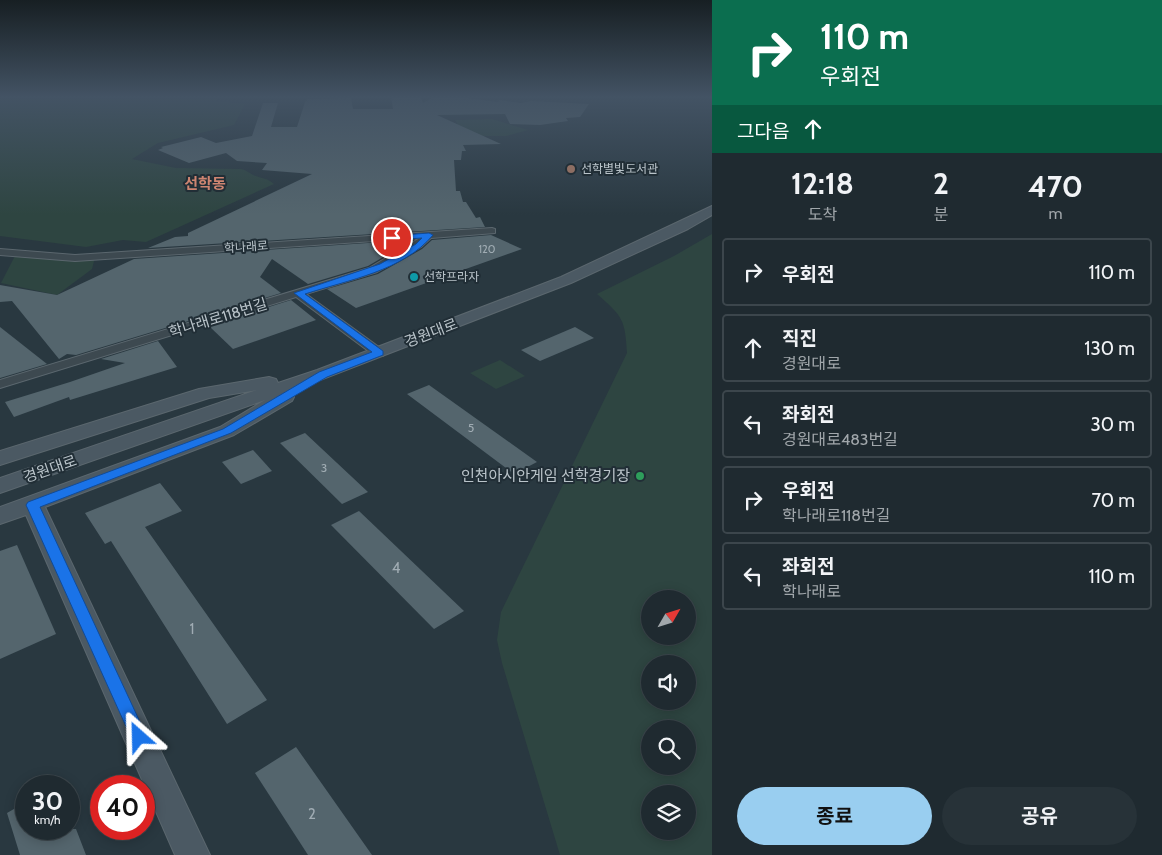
<!DOCTYPE html>
<html lang="ko">
<head>
<meta charset="utf-8">
<style>
  body { margin:0; font-family:Cabin,"Noto Sans KR",sans-serif; background:#273238; color:#f1f3f6; height:100vh; display:flex; flex-direction:column; font-size:19px; white-space:nowrap }
  * { box-sizing:border-box; margin:0 }
  p { font-size:16px; color:#a1a7ab }
  .icon { flex:none; width:28px; height:28px; fill:none; stroke:currentColor; stroke-width:2; stroke-linecap:round; stroke-linejoin:round }
  .map { position:relative; flex:1; overflow:hidden }
  .panel { display:flex; flex-direction:column; background:#1f2a30; width:450px }
  .panel>* { flex:none }
  .guide { background:#0b6e4f; color:#fff; overflow:hidden }
  .needle { width:32px; rotate:51deg }
  .controls { position:absolute; left:641px; top:590px; display:grid; gap:10px }
  .controls a { display:grid; place-items:center; width:55px; height:55px; border-radius:50%; background:#1f2a30; box-shadow:0 2px 12px #0003,0 0 0 1px #3c464c; font-size:25px }
  .speed { position:absolute; left:15px; top:775px; display:flex; gap:10px; font-size:25px; font-weight:700; text-align:center }
  .speed>* { display:grid; place-content:center; width:65px; height:65px; border-radius:50%; background:#1f2a30; box-shadow:0 2px 12px #0003,0 0 0 1px #3c464c; line-height:1 }
  .speed small { font-size:12px; font-weight:400 }
  .speed .limit { border:8px solid #d22; background:#fff; color:#111 }
  .pin { position:absolute; display:grid; place-items:center; width:42px; height:42px; color:#fff; margin:-21px; border:2px solid #fff; border-radius:50%; box-shadow:0 1px 5px #0007 }
  .me { position:absolute; width:55px; margin:-28px; rotate:335deg; stroke-linejoin:round; filter:drop-shadow(0 0 4px #0008) }
  .turn { display:flex; align-items:center; gap:18px; height:105px; padding:0 25px; font-size:22px }
  .turn .icon { width:65px; height:65px; stroke-width:2.5 }
  .turn b { display:block; font-size:35px; line-height:42px }
  .then { display:flex; align-items:center; height:48px; padding:0 25px; background:#0003; gap:10px; font-size:19px }
  .eta { display:flex; justify-content:space-evenly; align-items:center; height:85px; text-align:center }
  .eta b { font-size:30px; font-weight:700; line-height:35px }
  .button { display:flex; gap:10px; margin-top:auto; padding:10px 25px }
  .button a { flex:1; height:58px; border-radius:30px; background:#99cef0; color:#111; font-size:20px; font-weight:700; line-height:58px; text-align:center }
  .button a+a { background:#273238; color:#f1f3f6 }
  ul { padding:0; list-style:none }
  li { display:flex; align-items:center; gap:15px; height:68px; margin:0 10px 8px; padding:0 15px; border:2px solid #3c464c; border-radius:5px }
  li div { flex:1 }
  li b { display:block; font-size:19px }
  li em { font-style:normal }
  main { display:flex; flex:1; min-height:0 }
  .map>svg:first-child { display:block }
</style>
</head>
<body>
<main>
<div class="map">
<svg width="712" height="855" viewBox="0 0 712 855">
  <rect width="100%" height="100%" fill="#293840"/>
  <g fill="#2e4541" fill-rule="evenodd">
    <path d="M0 96H219L215 101 245 104 234 125 158 143 132 159 176 168 241 169C247 170 250 174 256 176 264 179 267 178 274 184L146 242 123 240 86 247 0 236Z"/>
    <polygon points="492,119 528,130 506,136 464,136 455,120"/>
    <path d="M712 234V855H560L502 663 497 640 501 612 627 353C625 319 623 317 597 294L674 256ZM650 599H688V636H650ZM650 664H688V701H650ZM650 729H688V766H650ZM650 794H688V831H650Z"/>
    <polygon points="16,254 95,257 92,269 57,295 1,283"/>
    <polygon points="500,360 525,376 496,389 470,373"/>
  </g>
  <g fill="#54656d">
    <polygon points="391,96 420,96 423,103 435,96 452,96 498,102 499,100 521,103 531,101 589,104 580,117 566,118 568,121 540,125 510,124 505,114 437,115 501,144 463,145 466,151 462,151 461,160 454,160 456,191 460,191 463,202 466,202 476,218 480,217 485,227 148,248 175,237 188,236 188,233 312,174 262,170 267,163 237,161 226,153 189,163 158,150 163,148 161,147 201,137 216,143 252,136 263,103 278,103 271,127 297,127 305,102 308,99 351,98 353,109 393,109"/>
    <polygon points="491,235 522,249 356,308 327,289 378,274 422,249 432,240"/>
    <polygon points="412,240 368,266 308,284 272,259 260,277 281,293 76,355 67,354 59,359 12,301 0,302 0,285 57,295 134,259"/>
    <polygon points="291,300 316,320 233,349 209,326"/>
    <polygon points="0,327 47,364 0,378"/>
    <polygon points="575,327 594,338 540,361 521,350"/>
    <polygon points="158,341 177,367 70,400 69,397 14,417 5,402 70,382 125,363 101,359"/>
    <polygon points="429,385 537,462 514,474 407,394"/>
    <polygon points="305,433 368,492 342,504 280,443"/>
    <polygon points="253,450 272,471 241,484 222,462"/>
    <polygon points="160,483 182,511 145,527 267,700 227,724 111,541 105,544 85,513"/>
    <polygon points="359,511 464,611 434,629 331,525"/>
    <polygon points="17,545 56,634 0,659 0,551"/>
    <polygon points="296,747 372,855 308,855 255,773"/>
    <polygon points="26,802 26,829 76,829 86,855 20,855 7,813"/>
  </g>
  <g fill="none" stroke-linecap="round" stroke-linejoin="round">
    <defs>
      <polygon id="street" points="492,228 495,229 495,233 431,238 421,247 377,272 306,294 383,350 385,353 383,356 375,356 296,297 0,388 0,380 369,268 420,238 75,261 0,255 0,249 75,255"/>
      <polygon id="secondary" points="712,206 712,215 688,229 571,283 289,392 294,397 292,401 234,435 45,507 210,855 175,855 26,515 0,524 0,507 220,427 265,400 0,493 0,478 257,390 209,398 0,465 0,451 199,389 269,377 276,379 278,383 317,370 561,277"/>
    </defs>
    <use href="#street" stroke="#5b676e" stroke-width="2"/>
    <use href="#secondary" stroke="#5b676e" stroke-width="2"/>
    <use href="#street" fill="#3d4950" fill-rule="evenodd"/>
    <use href="#secondary" fill="#4b5963" fill-rule="evenodd"/>
  </g>
  <linearGradient id="sky" x2="0" y2="1"><stop stop-color="#171f23"/><stop offset="0.45" stop-color="#435364"/><stop offset="1" stop-color="#435364" stop-opacity="0"/></linearGradient>
  <rect width="712" height="215" fill="url(#sky)"/>
  <path fill="#1a73e8" stroke="#114b97" d="M429 233 433 235C403 271 348 280 305 294L383 351V355L327 377 231 433 40 507 147 737 145 742 139 745 133 742 26 505 28 502 223 429 319 372 372 352 294 293 380 264 416 244 422 238 392 240 388 238 389 236Z"/>
  <circle fill="#8d6e63" stroke="#212e36" stroke-width="2" cx="571" cy="169" r="5"/>
  <circle fill="#0f9aa8" stroke="#212e36" stroke-width="2" cx="414" cy="277" r="5"/>
  <circle fill="#2e9e5b" stroke="#212e36" stroke-width="2" cx="640" cy="476" r="5"/>
  <g text-anchor="middle" stroke-width="4" stroke-linejoin="round" paint-order="stroke">
    <g font-size="11" fill="#a0acb3">
      <text x="487" y="253">120</text>
    </g>
    <g font-size="12" fill="#bac4ca" stroke="#212e36" text-anchor="start">
      <text x="581" y="173">선학별빛도서관</text>
      <text x="424" y="281">선학프라자</text>
    </g>
    <g font-size="12" fill="#bac4ca" stroke="#212e36">
      <text transform="translate(246 247) rotate(-4)" y="4">학나래로</text>
    </g>
    <g font-size="12" fill="#a0acb3">
      <text x="471" y="432">5</text>
      <text x="324" y="472">3</text>
    </g>
    <g font-size="15" font-weight="bold" fill="#ce8571" stroke="#212e36">
      <text x="205" y="189">선학동</text>
    </g>
    <g font-size="15" fill="#bac4ca" stroke="#212e36">
      <text transform="translate(218 318) rotate(-17)" y="5">학나래로118번길</text>
      <text transform="translate(431 333) rotate(-21)" y="5">경원대로</text>
      <text transform="translate(50 469) rotate(-19)" y="5">경원대로</text>
    </g>
    <g font-size="15" fill="#bac4ca" stroke="#212e36" text-anchor="end">
      <text x="630" y="481">인천아시안게임 선학경기장</text>
    </g>
    <g font-size="15" fill="#a0acb3">
      <text x="396" y="573">4</text>
      <text x="192" y="634">1</text>
      <text x="312" y="819">2</text>
    </g>
  </g>
</svg>
<div class="controls">
<a><svg class="needle" viewBox="-14 -14 28 28"><path d="M0-13l5 13h-10z" fill="#e53935"/><path d="M0 13l5-13h-10z" fill="#a1a7ab"/></svg></a>
<a><svg class="icon" aria-label="sound" viewBox="0 0 24 24"><path d="M4 9h4l5-4v14l-5-4H4zM17 9q2 3 0 6"/></svg></a>
<a><svg class="icon" aria-label="search" viewBox="0 0 24 24"><circle cx="10" cy="10" r="6"/><path d="M15 15l6 6"/></svg></a>
<a><svg class="icon" aria-label="layers" viewBox="0 0 24 24"><path d="M12 4l9 5-9 5-9-5zM3 14l9 5 9-5"/></svg></a>
</div>
<div class="speed"><div>30<small>km/h</small></div><div class="limit">40</div></div>
<div class="pin" style="left:392px;top:238px;background:#d93025"><svg class="icon" aria-label="arrive" viewBox="0 0 24 24"><path d="M6 21V4h12l-3 4 3 4H6"/></svg></div>
<svg class="me" style="left:139px;top:737px" viewBox="-20 -20 40 40"><path d="M0-17L14 15 0 8-14 15z" fill="#1a73e8" stroke="#fff" stroke-width="4"/></svg>
</div>
<section class="panel">
<div class="guide">
<div class="turn"><svg class="icon" aria-label="right" viewBox="0 0 24 24"><path d="M7 20v-9h11M14 6l5 5-5 5"/></svg><div><b>110 m</b>우회전</div></div>
<div class="then">그다음<svg class="icon" aria-label="ahead" viewBox="0 0 24 24"><path d="M12 20V5M6 11l6-6 6 6"/></svg></div>
</div>
<div class="eta">
<div><b>12:18</b><p>도착</p></div>
<div><b>2</b><p>분</p></div>
<div><b>470</b><p>m</p></div>
</div>
<ul>
<li><svg class="icon" aria-label="right" viewBox="0 0 24 24"><path d="M7 20v-9h11M14 6l5 5-5 5"/></svg><div><b>우회전</b></div><em>110 m</em></li>
<li><svg class="icon" aria-label="ahead" viewBox="0 0 24 24"><path d="M12 20V5M6 11l6-6 6 6"/></svg><div><b>직진</b><p>경원대로</p></div><em>130 m</em></li>
<li><svg class="icon" aria-label="left" viewBox="0 0 24 24"><path d="M17 20v-9H6M10 6l-5 5 5 5"/></svg><div><b>좌회전</b><p>경원대로483번길</p></div><em>30 m</em></li>
<li><svg class="icon" aria-label="right" viewBox="0 0 24 24"><path d="M7 20v-9h11M14 6l5 5-5 5"/></svg><div><b>우회전</b><p>학나래로118번길</p></div><em>70 m</em></li>
<li><svg class="icon" aria-label="left" viewBox="0 0 24 24"><path d="M17 20v-9H6M10 6l-5 5 5 5"/></svg><div><b>좌회전</b><p>학나래로</p></div><em>110 m</em></li>
</ul>
<div class="button"><a>종료</a><a>공유</a></div>
</section>
</main>
</body>
</html>
